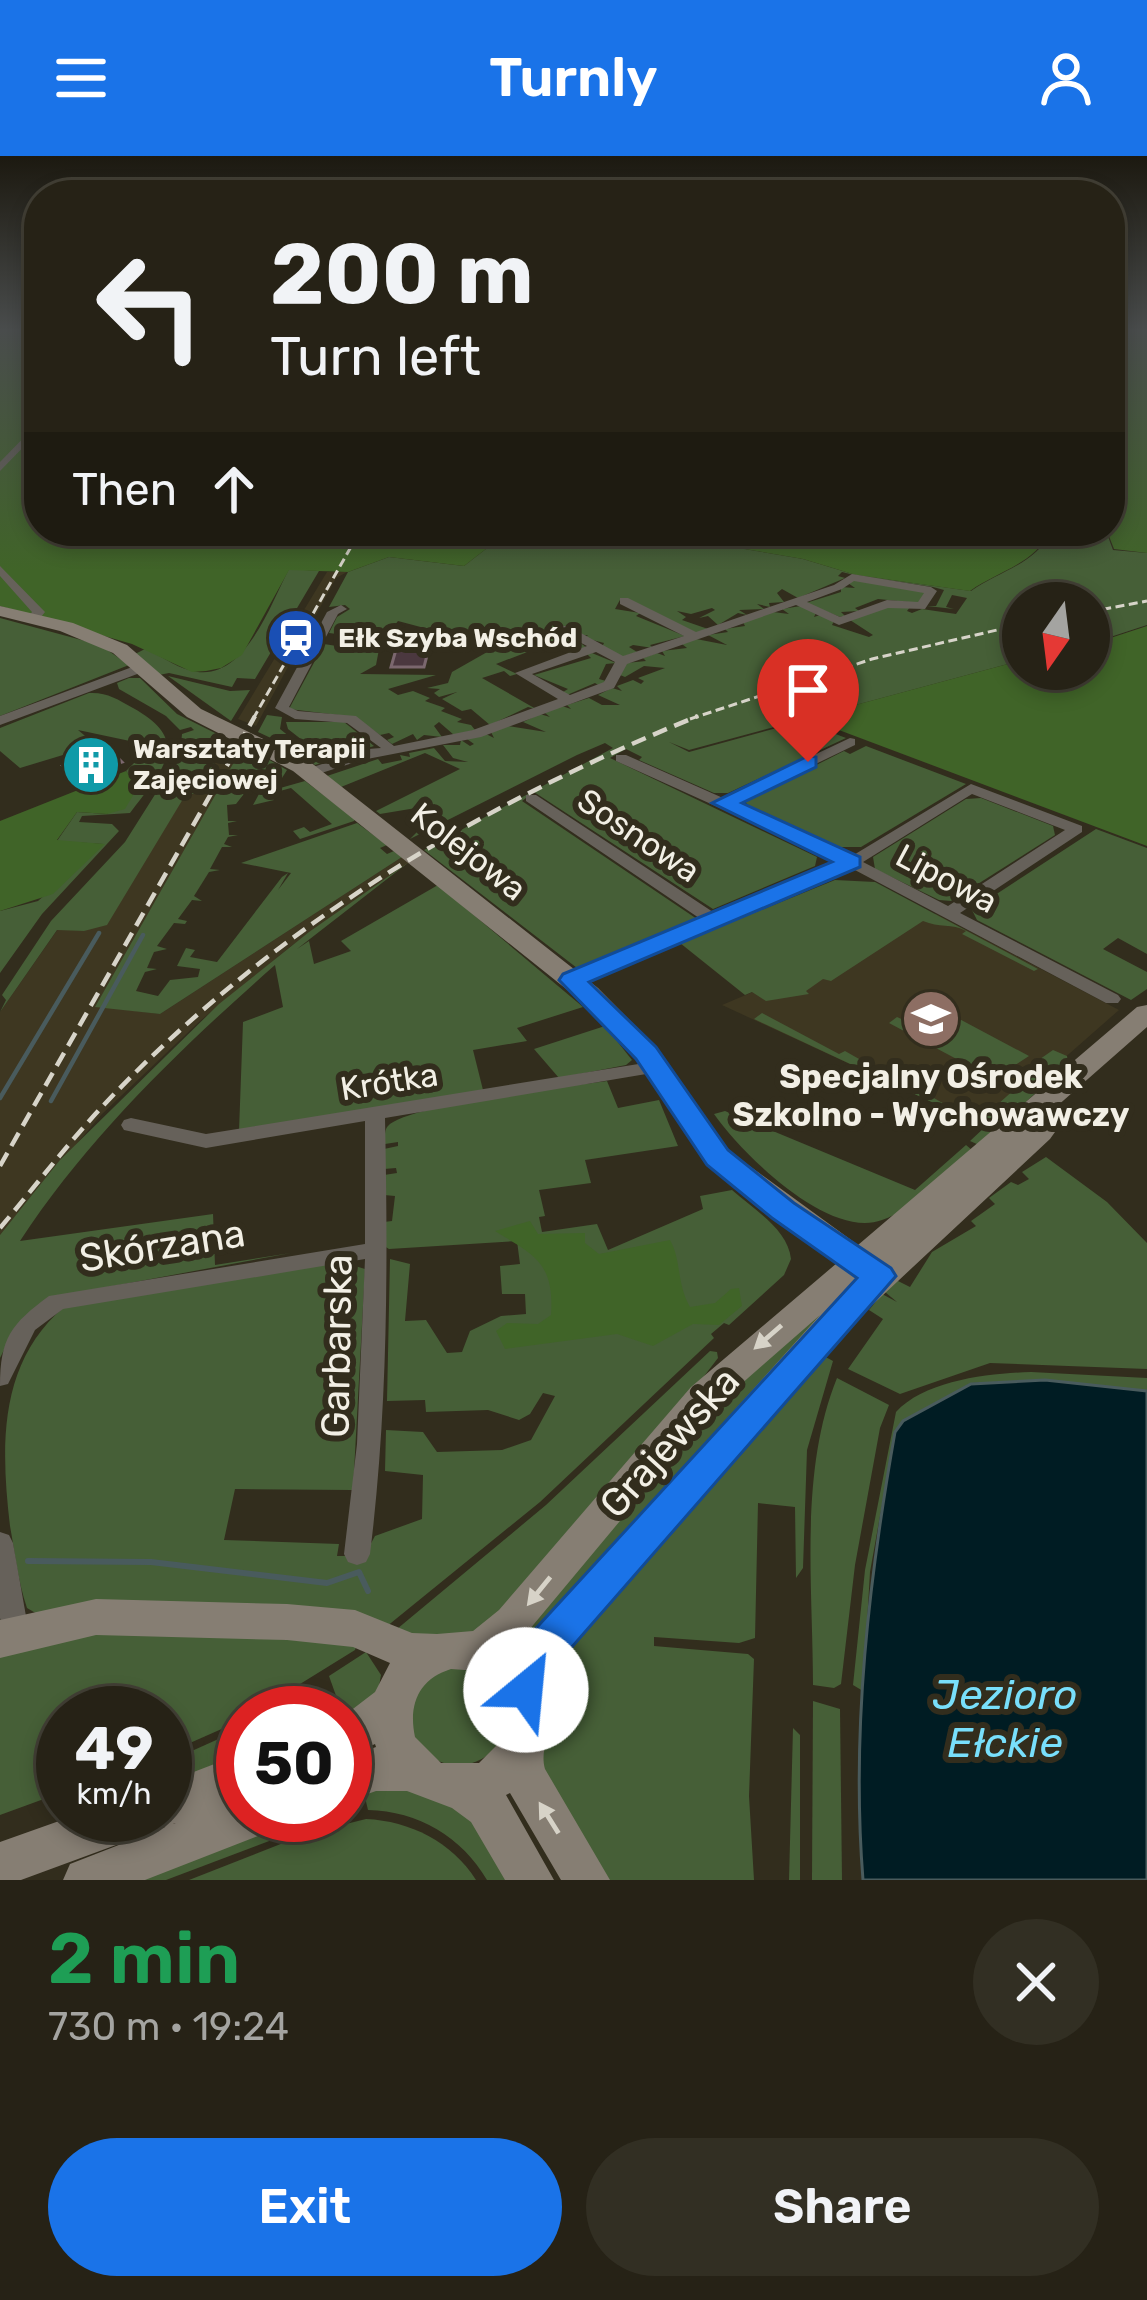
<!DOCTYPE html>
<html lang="en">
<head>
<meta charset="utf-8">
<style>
  body { margin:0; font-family:Rubik,sans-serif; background:#322f23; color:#f1f3f6; height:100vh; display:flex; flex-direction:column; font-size:45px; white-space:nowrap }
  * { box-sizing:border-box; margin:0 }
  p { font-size:39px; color:#a4a4a1 }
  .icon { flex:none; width:66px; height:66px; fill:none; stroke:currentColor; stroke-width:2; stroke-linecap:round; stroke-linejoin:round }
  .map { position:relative; height:1724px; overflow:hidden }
  .sheet { display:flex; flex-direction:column; background:#262216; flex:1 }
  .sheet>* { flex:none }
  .hud { position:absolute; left:24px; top:24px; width:1101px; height:366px; border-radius:48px; box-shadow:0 6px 18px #0003,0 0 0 3px #423f35; background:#262216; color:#f1f3f6; overflow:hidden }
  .needle { width:78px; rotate:194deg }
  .controls { position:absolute; left:1002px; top:426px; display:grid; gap:24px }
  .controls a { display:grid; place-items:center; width:108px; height:108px; border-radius:50%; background:#262216; box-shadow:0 6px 18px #0003,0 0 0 3px #423f35; font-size:60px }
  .speed { position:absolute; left:36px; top:1530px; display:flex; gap:24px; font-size:60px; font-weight:700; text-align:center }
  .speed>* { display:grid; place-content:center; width:156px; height:156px; border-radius:50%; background:#262216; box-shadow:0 6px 18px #0003,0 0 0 3px #423f35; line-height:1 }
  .speed small { font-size:30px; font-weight:400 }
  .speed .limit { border:18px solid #d22; background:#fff; color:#111 }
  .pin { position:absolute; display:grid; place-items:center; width:102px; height:102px; color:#fff; margin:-123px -51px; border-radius:50% 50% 50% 0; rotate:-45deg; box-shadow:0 0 12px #0007 }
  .pin .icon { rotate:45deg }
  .me { position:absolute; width:132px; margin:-66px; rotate:28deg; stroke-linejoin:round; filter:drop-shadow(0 0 9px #0008) }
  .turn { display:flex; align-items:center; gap:42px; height:252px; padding:0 48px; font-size:54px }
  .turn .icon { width:156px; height:156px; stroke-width:2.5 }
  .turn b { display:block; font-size:84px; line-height:102px }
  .then { display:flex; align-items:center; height:114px; padding:0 48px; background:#0003; gap:24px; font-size:45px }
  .round { display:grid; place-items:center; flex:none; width:126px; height:126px; border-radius:63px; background:#322f23 }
  .summary { display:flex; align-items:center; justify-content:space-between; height:204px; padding:0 48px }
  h1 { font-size:72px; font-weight:600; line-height:90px; color:#1e9e55 }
  .cta { display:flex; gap:24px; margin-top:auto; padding:24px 48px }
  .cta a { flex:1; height:138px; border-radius:72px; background:#1a73e8; color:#fff; font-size:48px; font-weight:600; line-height:138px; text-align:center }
  .cta a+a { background:#322f23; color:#f1f3f6 }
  header { display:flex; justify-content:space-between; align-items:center; height:156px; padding:0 48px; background:#1a73e8; color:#fff; font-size:54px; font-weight:600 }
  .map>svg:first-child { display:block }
</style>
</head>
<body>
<header><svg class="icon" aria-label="menu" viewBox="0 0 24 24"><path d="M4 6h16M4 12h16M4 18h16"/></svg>Turnly<svg class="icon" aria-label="person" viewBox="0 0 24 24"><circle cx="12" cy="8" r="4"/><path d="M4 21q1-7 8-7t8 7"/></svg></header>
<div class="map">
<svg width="1147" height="1724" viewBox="0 0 1147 1724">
  <rect width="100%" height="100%" fill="#322d1d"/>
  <g fill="#3e3721">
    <polygon points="327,416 347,416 336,422 256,570 238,563"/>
    <polygon points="225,590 240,596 96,850 160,858 402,701 410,706 291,790 200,865 101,959 0,1079 0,856 58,773 84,775 186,638 197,638"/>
    <polygon points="936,758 1119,854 986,971 722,849"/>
  </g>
  <g fill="#465f37">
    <path d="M509 375H577L583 379 709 387 803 403 856 419 971 435C999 415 1037 408 1051 375H1106L1113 394 1147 397V469L1089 488V447H1023V504L689 594 669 586 689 596 802 565 846 582 728 637H714L639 604 642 601 626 593 610 602 817 701 815 710 713 753 534 636 522 645 697 763 577 812 424 694 613 592 605 587 577 599 410 683 427 666V655L416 652 380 658 376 655 460 613 425 597 341 631 327 620 378 603 382 608 402 604 400 599 410 601 409 597 434 592 445 605 468 606 453 602 443 589H460L461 584 470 590 474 588 467 583 486 578 494 582 491 576 508 570 546 576 523 566 540 558 550 561 545 557 562 550 571 553 567 549 589 542 602 549H620L598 539 612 532 622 535 617 530 633 524 641 528 644 525 638 522 665 512 644 510 625 521 620 519 626 507 646 505 643 502 657 497 665 500 662 495 687 492 682 488 696 483 727 489 708 479 728 476 725 473 745 470 743 466 773 456 789 458 782 453 801 450 816 457 814 461 820 459 834 465 832 469 869 481 873 479 850 464 892 449 910 451 907 455 912 457 922 453 956 458 967 442 952 439 946 451 954 453 927 450H936L944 434 933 431 854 419 842 416 838 420 845 422 798 442 782 433 777 437 784 446 769 447 770 451 757 448 764 453 739 454 747 459 738 457 718 469 708 460 699 462 715 454 712 452 691 458 677 455 686 461 682 464 708 473 697 477 621 442 615 453 640 457 636 460 685 480 650 489 653 492 633 489 629 491 637 496 622 501 602 491 604 487 585 482 588 479 582 480 573 468 550 475 569 478 587 492 570 498 565 495 575 492 561 483 496 508 517 518 510 520 504 515 482 522 536 553 528 551 490 569 471 553 462 555 442 543 457 536 439 541 434 537 440 533 427 532 448 527 452 516 496 491 398 465 380 488 376 509 360 518 436 519 388 533 398 539 413 535 430 542 425 545 445 552 441 555 462 563 457 566 471 569 475 574 454 579 439 566 434 570 442 581 424 579 417 584 413 578 392 588 387 584 394 581 389 577 380 579 355 561 289 553 324 488 343 491 360 481 329 477 337 461 350 453 345 449 329 451 348 416 389 401 464 410Z"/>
    <path d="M289 413 319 415 255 523 237 522 232 531 169 517 159 519 135 498 145 493C160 499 174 510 189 514 243 531 270 449 289 413Z"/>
    <polygon points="854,422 926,436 918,447 878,443 855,452 859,455 841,456 845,460 840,461 806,447 841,436 841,431 855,432 848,427"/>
    <polygon points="0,462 100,489 129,509 0,560"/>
    <polygon points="592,497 616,507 606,508 599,523 606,525 600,530 595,527 567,539 563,536 568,533 534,519 591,502 587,498"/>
    <polygon points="168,520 230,535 250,534 231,565"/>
    <polygon points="129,522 140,522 177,558 227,583 216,589 224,591 196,638 186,638 107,769 84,775 57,774 0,856 6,844 2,839 51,765 125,686 180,599 182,578 194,574 191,571 180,574 166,560 119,533 117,527"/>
    <path d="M89 537C107 536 117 543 133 552 193 585 163 613 130 657L82 660 79 666 112 668 119 675 42 758 0 817V755L38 745 103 688 57 685 77 656 107 658 138 631 126 615 135 606 130 594 144 588 78 574 96 589 20 612 0 595V572Z"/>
    <polygon points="267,559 282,561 280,573 315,601 320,598 288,573 286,566 344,566 374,590 315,609 303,597 258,576"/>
    <polygon points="245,590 287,614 282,622 247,634 236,648 227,649 228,665 237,665 228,667 229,679 238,679 228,681 224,688 232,691 222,691 210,713 220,714 209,716 194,740 202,745 192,744 178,763 187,765 185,768 174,767 157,790 167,793 154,796 147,812 157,813 145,816 136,835 158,840 170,824 198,821 200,813 177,810 186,792 195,794 190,801 217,806 282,721 288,717 278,734 291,717 241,707 357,667 387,689 380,692 387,698 394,695 402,701 160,858 95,851 238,599 245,599"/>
    <polygon points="866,590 966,628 861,691 837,691 749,652 745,645 844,595 850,598"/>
    <polygon points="305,625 355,663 354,665 300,683 293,675 304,671 310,676 332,668 291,632 269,638 274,644 253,649 259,638"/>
    <polygon points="981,642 1053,670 1055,679 951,745 939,744 875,713 873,701 966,643"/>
    <polygon points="1096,673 1147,692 1147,798 1118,782 1103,793 1147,816 1147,833 1131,844 977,764 972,754"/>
    <path d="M409 706 297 793 309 785 314 808 351 795 341 785 438 729 583 851 517 872 527 885 473 894 483 934 239 975 243 866 283 851 275 809C181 892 89 980 20 1085L213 1058 215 1109 291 1097 54 1141 14 1174 0 1202V1079L60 1004 219 848 309 776Z"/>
    <path d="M835 724 875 726 1038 813 1034 815 962 778 966 775C952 767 939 772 923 765L831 825 823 823 806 835 809 838 766 845 752 836 745 839 680 787Z"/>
    <polygon points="921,856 950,858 1029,900 994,923 889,867 897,861 908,866"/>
    <polygon points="762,857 839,898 845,895 882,916 891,909 911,921 906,926 960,957 971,948 988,957 1036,914 1030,910 1053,894 1067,900 1068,907 979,989 970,985 985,971 754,863"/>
    <polygon points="605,870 632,904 626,909 559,922 534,893"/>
    <path d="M607 925 618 952 659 944 678 990 585 1004 591 1027 539 1034 545 1060 539 1061 542 1076 597 1068 608 1094 703 1053 700 1040 732 1034C753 1053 788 1073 791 1103L784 1119 729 1169 724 1167 711 1178 714 1182 540 1346 386 1471 39 1459 27 1452C18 1426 15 1397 10 1370 0 1286 0 1206 64 1151L342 1106 365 1113 353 1334 235 1333 224 1384 339 1388 337 1400H364L375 1380 422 1363 423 1319 385 1315 386 1274 423 1276 437 1296 502 1294 531 1284 555 1240 543 1237 530 1258 519 1264 488 1254 426 1256 425 1244 387 1245 390 1103 410 1108 405 1165 426 1164 447 1197 462 1196 470 1175 501 1160 526 1158 525 1138H502L500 1110 520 1108 517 1085 389 1093 381 1088 384 1066 392 1065 395 1040 384 1039V1019L397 1017 396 1012 384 1013V993L398 990V986L385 988C385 982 384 974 388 970 405 949 572 930 607 925Z"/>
    <path d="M725 955 915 1034 966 989 972 994C945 1016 915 1053 882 1064 829 1084 742 998 714 958Z"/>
    <polygon points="1046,1001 1107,1046 1147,1087 1147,1213 990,1207 900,1238 848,1213 883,1163 869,1154 882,1138 897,1146 885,1136 896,1124 910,1131 932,1096 976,1070 971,1065 995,1048 989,1042 1011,1026 1018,1029 1029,1023 1022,1016"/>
    <polygon points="818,1151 826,1156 521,1502 508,1491 727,1235"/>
    <polygon points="710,1195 717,1196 718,1202 691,1237 498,1463 470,1478 391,1478 546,1349"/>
    <polygon points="820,1198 833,1205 807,1294 803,1412 796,1422 795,1351 758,1347 755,1482 739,1487 654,1481 654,1490 748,1498 754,1503 749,1640 754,1724 607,1724 539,1614 546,1514"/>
    <path d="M1031 1216 1147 1222V1235L1045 1224 971 1227 903 1266 895 1276 870 1416 863 1535 853 1529 865 1414 896 1256C925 1224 991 1217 1031 1216Z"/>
    <path d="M837 1222 889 1249 880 1272 855 1409 841 1528 834 1532 813 1529C813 1429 799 1316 837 1222Z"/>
    <polygon points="120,1473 357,1488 355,1494 253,1557 243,1557 242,1564 165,1598 165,1557 63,1557 63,1636 0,1659 0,1495"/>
    <polygon points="366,1496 381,1519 377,1541 345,1565 329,1520"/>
    <circle cx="458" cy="1560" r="49"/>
    <polygon points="813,1545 840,1553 842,1724 812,1724"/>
    <polygon points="243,1572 243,1604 165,1633 165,1607"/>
    <polygon points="793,1572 800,1579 800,1724 789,1724"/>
    <path d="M388 1627 460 1649 514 1724H487C462 1681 418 1655 368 1654L363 1633Z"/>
    <polygon points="296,1659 338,1659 166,1724 129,1724"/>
    <path d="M366 1663C410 1665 452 1686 476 1724H189L306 1678Z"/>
  </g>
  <g fill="#406428">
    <polygon points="0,172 39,172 39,375 509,375 464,410 389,401 348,416 289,414 242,499 221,512 206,515 192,516 132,488 0,450"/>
    <polygon points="1110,172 1147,172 1147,397 1114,393 1107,375"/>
    <path d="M577 375H1050C1035 408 998 415 970 435L856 419 803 403 709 387 582 379Z"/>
    <polygon points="1147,470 1147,690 807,562 1023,504 1023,513 1089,513 1089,489"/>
    <polygon points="126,615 138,631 125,653 107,658 77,656 57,684 105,688 53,738 0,755 0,665"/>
    <path d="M530 1065 538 1078 585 1077V1087L599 1098 670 1084C682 1106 676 1126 690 1151L715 1147 731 1133 739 1132 742 1150 719 1169 693 1168 653 1190 617 1178 505 1193 496 1175 507 1167 538 1168 551 1159C555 1104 530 1097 495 1075Z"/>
  </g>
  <path fill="#001c23" stroke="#495b5d" stroke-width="3" d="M1045 1224 1147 1235V1724H863C851 1574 869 1423 895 1276L903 1265 971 1228Z"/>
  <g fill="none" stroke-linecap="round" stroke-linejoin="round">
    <g stroke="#495b5d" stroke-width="4.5">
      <polyline points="0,942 99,777"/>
      <polyline points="51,945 143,779"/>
    </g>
    <polyline stroke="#495b5d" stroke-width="6" points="28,1405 151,1406 327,1427 359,1416 368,1435"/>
  </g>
  <g fill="#4b383f" stroke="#7b676e" stroke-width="3">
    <polygon points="399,483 431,484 424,511 391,511"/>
    <polygon points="112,596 122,606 75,621 63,610"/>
  </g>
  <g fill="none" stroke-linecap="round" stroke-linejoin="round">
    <g fill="#66615a" fill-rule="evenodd">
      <polygon points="39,266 39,275 0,315 0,306"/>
      <polygon points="0,410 45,456 37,466 27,463 32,456 0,420"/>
      <path d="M852 418 931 431 937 435 925 453 888 452 839 469 796 449 627 508 614 532 481 581 362 604 309 621 304 620V614L368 593 381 592 347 567 295 563 275 552 327 456 341 449 347 453 338 458 289 551 298 555 356 560 394 590 473 574 558 543 515 517 587 490 560 476V470H568L623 500 684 480 620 448V442H628L696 476 834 429ZM854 425 924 437 918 446 887 444 840 461 807 446 842 433ZM596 496 615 506 604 526 570 539 532 518Z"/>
      <polygon points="143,507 148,508 148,514 0,569 0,560"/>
      <path d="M850 582 855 583V589L735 647 852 700 971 628 1082 670V676L960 757 1118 839 1121 843 1118 847H1106L853 713 578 828H566L563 824 566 820 702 764 526 645V639H536L716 758 841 707 616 605V599H626L723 642ZM972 638 1065 674 948 750 863 706Z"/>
      <path d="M657 905 664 907 666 911 664 915 385 962C388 1108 388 1253 370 1398L366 1406 357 1409 348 1406 344 1398 357 1288 365 1103 63 1153 35 1174 8 1228 0 1230C0 1182 11 1168 49 1140L365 1088V965L206 992 124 974 121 969 124 964 131 962 206 978Z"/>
      <polygon points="0,1376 9,1379 13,1387 29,1477 26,1486 16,1489 6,1486 0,1462"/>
    </g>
    <g fill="#867e73" fill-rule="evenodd">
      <path d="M0 450 73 467 127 489 201 553 309 605 598 832 656 891 729 995 858 1089 1137 851 1147 849V871L1039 966 1050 969 1055 976 1050 983 852 1168 550 1517C547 1535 551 1547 550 1565 549 1584 540 1595 545 1613L610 1724H561L510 1637 506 1639 554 1724H505L471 1666 452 1652 407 1635H376L345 1646V1602L376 1591 375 1588 345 1602V1559L375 1536 390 1507 353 1491 287 1484 96 1479 0 1502V1464L96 1443 287 1448 355 1454 412 1477 437 1478 473 1475 499 1454 691 1231 837 1107 707 1009 636 903 580 844 293 615 187 561 113 497 60 475 0 460ZM820 1159 518 1495 514 1492 715 1251ZM451 1513 478 1515 505 1542V1581L479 1607H441L415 1581C408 1548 419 1523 451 1513Z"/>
      <polygon points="243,1597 243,1641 173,1668 243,1641 243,1659 277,1659 271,1675 145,1724 63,1724 70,1708 165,1671 157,1668 154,1675 21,1724 0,1724 0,1686 76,1659 165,1659 165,1627"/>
    </g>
    <g stroke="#d7d4c9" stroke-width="3" stroke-dasharray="9 4.5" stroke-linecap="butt">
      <polyline points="1089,456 1147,445"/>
      <polyline points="253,563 360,375"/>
      <polyline points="690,563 872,503 1023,468"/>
    </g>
    <g stroke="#d7d4c9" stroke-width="4.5" stroke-dasharray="15 8" stroke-linecap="butt">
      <polyline points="0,1010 255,560"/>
      <path d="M0 1072C33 1033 65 991 100 953 266 775 474 651 698 560"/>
    </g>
  </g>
  <defs><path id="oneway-solid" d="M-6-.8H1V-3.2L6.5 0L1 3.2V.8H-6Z" transform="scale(3)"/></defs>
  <g fill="#d7d3c8">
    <use href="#oneway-solid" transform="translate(768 1181) rotate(139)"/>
    <use href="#oneway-solid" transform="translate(539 1435) rotate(129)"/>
    <use href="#oneway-solid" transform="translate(549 1662) rotate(-122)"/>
  </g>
  <linearGradient id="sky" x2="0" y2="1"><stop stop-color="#1c1910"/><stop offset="0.42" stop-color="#494c4c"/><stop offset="1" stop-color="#494c4c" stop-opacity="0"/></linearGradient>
  <rect width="1147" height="414" fill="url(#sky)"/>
  <path fill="#1a73e8" stroke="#114b97" stroke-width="3" d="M808 600 816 601V611L742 647 860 701V711L589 826 656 891 728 994 794 1047 891 1112 896 1120 557 1508 541 1548 526 1554 511 1548C500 1523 513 1501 528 1481L857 1122 772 1062 707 1009 636 903 559 824 563 818 832 706 712 647Z"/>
  <defs>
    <symbol id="station-disc" viewBox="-11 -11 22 22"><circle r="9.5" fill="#1a4fb4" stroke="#322d1d"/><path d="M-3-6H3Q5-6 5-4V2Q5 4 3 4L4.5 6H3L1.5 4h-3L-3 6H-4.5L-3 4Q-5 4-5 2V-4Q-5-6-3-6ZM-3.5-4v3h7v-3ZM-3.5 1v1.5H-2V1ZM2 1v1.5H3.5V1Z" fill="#fff"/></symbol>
    <symbol id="building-disc" viewBox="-11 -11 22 22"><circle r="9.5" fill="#0f9aa8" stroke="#322d1d"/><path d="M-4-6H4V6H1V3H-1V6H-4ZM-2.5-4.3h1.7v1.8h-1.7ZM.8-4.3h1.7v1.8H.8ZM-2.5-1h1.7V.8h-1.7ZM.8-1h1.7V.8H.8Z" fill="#fff"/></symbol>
    <symbol id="school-disc" viewBox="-11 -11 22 22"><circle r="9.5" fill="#8d6e63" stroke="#322d1d"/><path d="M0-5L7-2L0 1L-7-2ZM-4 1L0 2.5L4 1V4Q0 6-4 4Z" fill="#fff"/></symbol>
  </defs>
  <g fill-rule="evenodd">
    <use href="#station-disc" x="263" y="449" width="66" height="66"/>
    <use href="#building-disc" x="58" y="576" width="66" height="66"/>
    <use href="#school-disc" x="898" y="830" width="66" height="66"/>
  </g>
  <g text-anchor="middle" stroke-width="12" stroke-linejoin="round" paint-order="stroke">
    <g font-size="27" font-weight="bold" fill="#f2efe5" stroke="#322d1d" text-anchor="start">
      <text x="338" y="491">Ełk Szyba Wschód</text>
      <text x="133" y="602">Warsztaty Terapii<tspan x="133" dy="31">Zajęciowej</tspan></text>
    </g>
    <g font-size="33" fill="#f2efe5" stroke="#322d1d">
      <text transform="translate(639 679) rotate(34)" y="12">Sosnowa</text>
      <text transform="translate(469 695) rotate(38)" y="12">Kolejowa</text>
      <text transform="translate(947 722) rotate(28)" y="12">Lipowa</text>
      <text transform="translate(389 925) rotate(-9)" y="12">Krótka</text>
    </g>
    <g font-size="33" font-weight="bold" fill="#f2efe5" stroke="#322d1d">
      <text x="931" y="932">Specjalny Ośrodek<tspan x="931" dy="38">Szkolno - Wychowawczy</tspan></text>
    </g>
    <g font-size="39" fill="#f2efe5" stroke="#322d1d">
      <text transform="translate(162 1089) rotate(-9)" y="14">Skórzana</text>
      <text transform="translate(336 1190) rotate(-89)" y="14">Garbarska</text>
      <text transform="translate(669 1286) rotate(-48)" y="14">Grajewska</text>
    </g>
    <g font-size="42" font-style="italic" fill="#78dffb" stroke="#322d1d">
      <text x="1005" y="1553">Jezioro<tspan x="1005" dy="48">Ełckie</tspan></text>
    </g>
  </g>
</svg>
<div class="controls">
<a><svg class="needle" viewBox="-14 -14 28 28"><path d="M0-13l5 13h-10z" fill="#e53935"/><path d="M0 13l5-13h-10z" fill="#a4a4a1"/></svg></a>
</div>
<div class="speed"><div>49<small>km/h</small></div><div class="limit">50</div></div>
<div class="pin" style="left:808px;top:606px;background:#d93025"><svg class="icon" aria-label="arrive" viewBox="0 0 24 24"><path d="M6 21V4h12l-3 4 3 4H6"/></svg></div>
<svg class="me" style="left:526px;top:1534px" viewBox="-20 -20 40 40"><circle r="19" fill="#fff"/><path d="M0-13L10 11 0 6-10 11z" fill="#1a73e8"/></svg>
<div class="hud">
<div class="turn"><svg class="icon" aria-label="left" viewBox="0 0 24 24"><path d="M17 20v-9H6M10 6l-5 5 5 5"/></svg><div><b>200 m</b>Turn left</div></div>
<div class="then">Then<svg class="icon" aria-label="ahead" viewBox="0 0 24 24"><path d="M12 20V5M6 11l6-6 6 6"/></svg></div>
</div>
</div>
<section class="sheet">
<div class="summary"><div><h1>2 min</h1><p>730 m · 19:24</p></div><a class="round"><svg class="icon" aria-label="close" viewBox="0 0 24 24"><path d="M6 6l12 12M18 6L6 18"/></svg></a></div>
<div class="cta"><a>Exit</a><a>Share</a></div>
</section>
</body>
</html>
